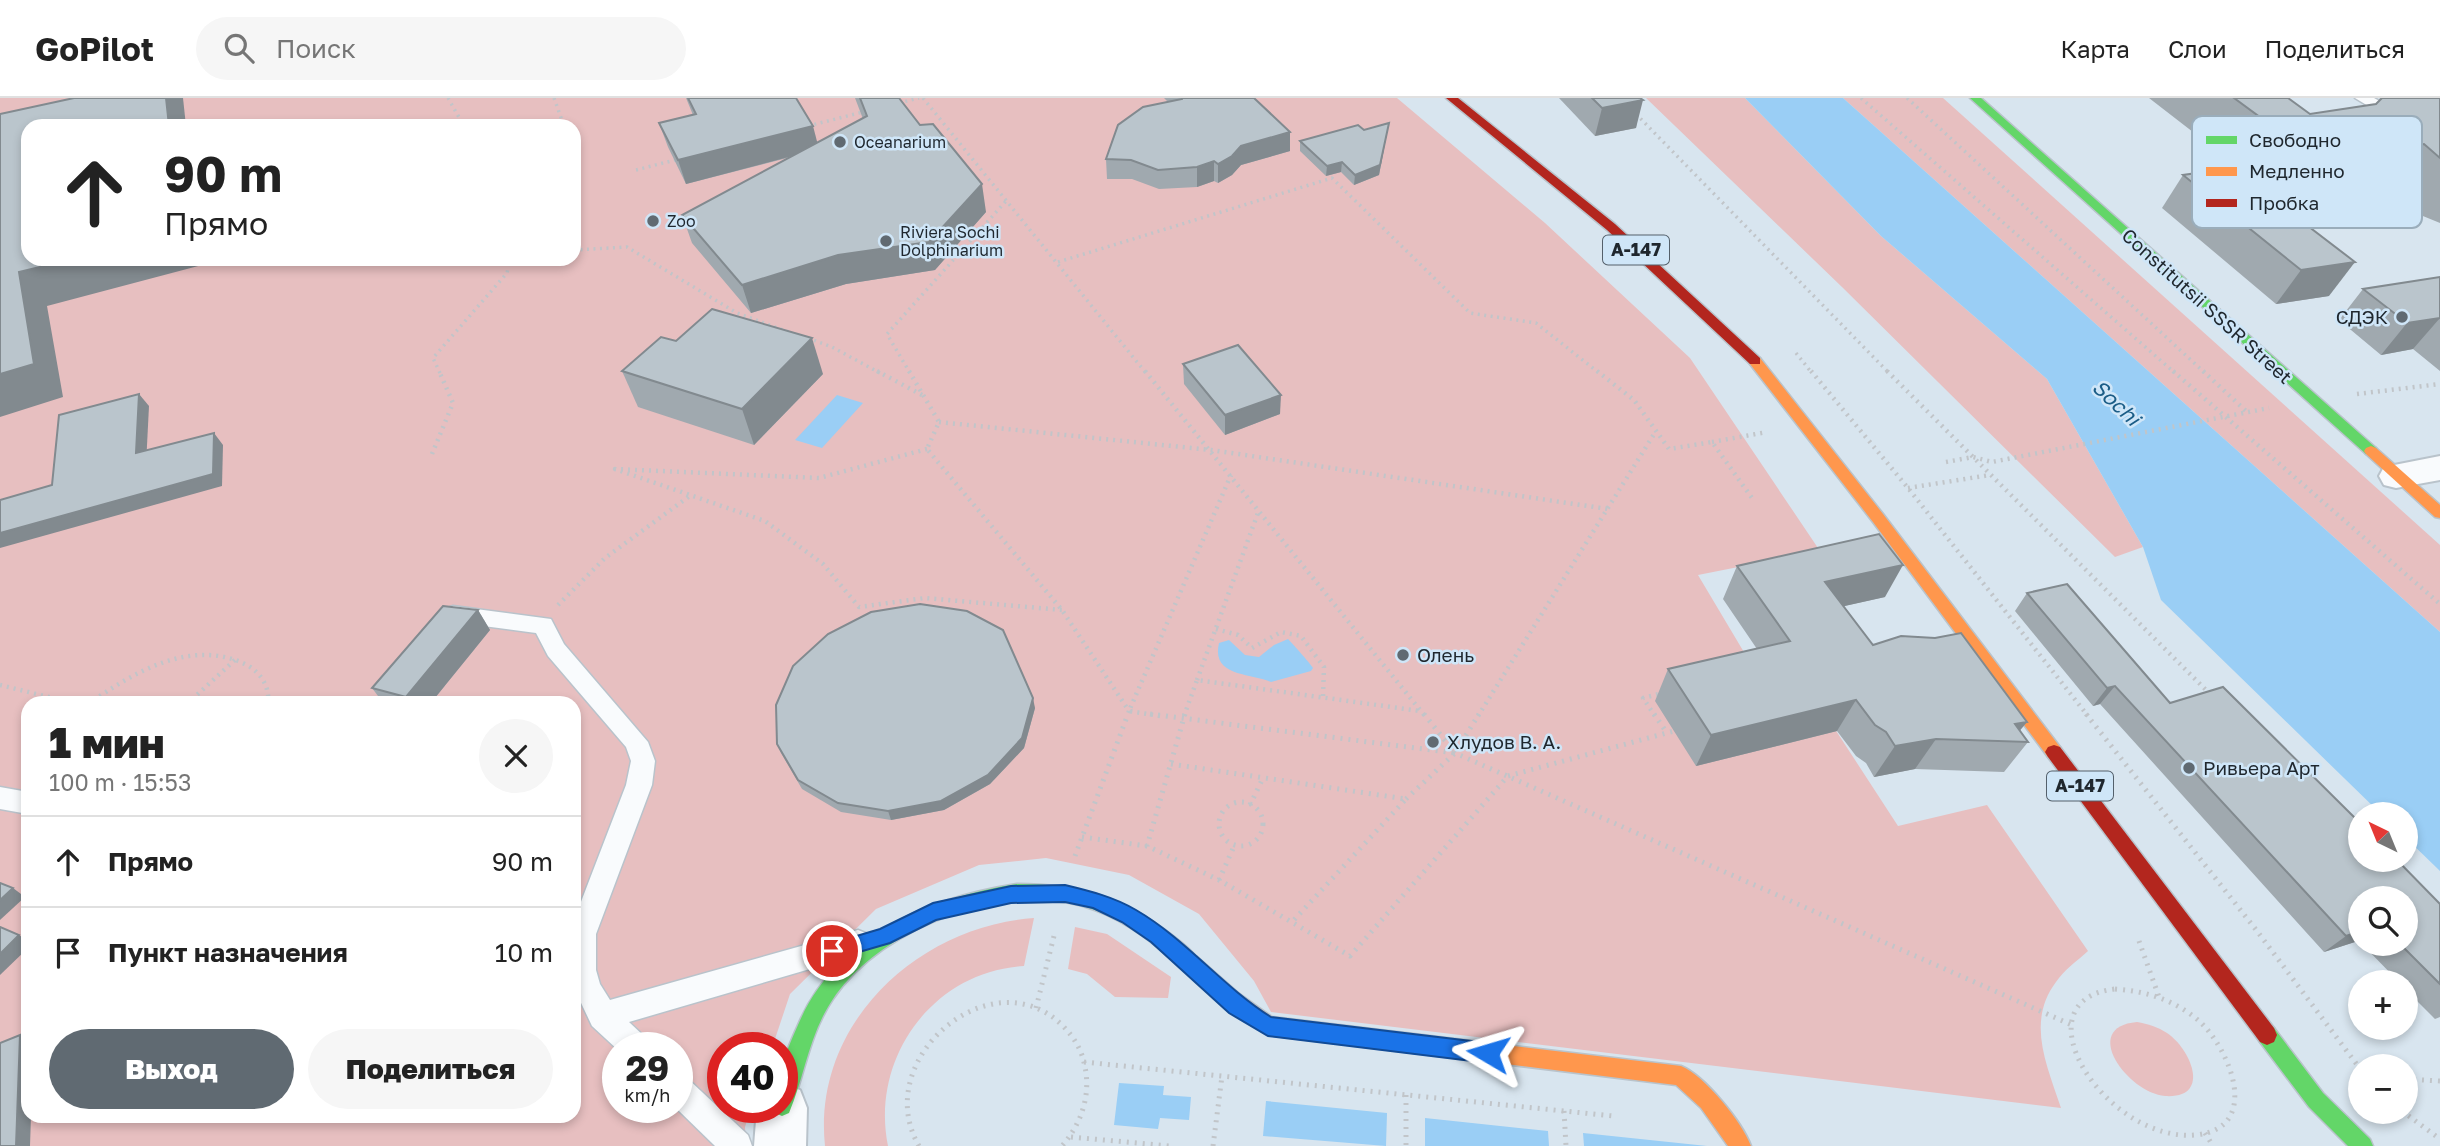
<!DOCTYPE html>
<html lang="ru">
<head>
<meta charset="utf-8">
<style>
  body { margin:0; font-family:"Golos Text",sans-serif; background:#f6f6f6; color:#222; height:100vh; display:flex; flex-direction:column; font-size:26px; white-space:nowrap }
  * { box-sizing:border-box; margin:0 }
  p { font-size:23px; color:#767676 }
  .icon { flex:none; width:38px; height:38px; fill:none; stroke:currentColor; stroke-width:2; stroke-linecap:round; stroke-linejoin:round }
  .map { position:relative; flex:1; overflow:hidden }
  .drawer { position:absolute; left:21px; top:598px; width:560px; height:427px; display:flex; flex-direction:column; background:#fff; border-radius:21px; box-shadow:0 4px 10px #0003 }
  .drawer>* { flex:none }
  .banner { position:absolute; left:21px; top:21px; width:560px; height:147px; border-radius:21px; box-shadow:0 4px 10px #0003; background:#fff; color:#222; overflow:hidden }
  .needle { width:46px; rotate:317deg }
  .buttons { position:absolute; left:2348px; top:704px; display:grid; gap:14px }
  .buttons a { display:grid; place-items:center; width:70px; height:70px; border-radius:50%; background:#fff; box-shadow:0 4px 10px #0003; font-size:35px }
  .speed { position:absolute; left:602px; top:934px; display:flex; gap:14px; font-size:35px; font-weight:700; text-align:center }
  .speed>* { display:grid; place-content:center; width:91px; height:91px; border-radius:50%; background:#fff; box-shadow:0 4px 10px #0003; line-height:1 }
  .speed small { font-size:18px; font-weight:400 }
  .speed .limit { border:10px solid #d22; background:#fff; color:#111 }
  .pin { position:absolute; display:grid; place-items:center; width:60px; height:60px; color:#fff; margin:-30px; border:4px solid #fff; border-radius:50%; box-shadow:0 2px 7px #0007 }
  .me { position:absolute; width:77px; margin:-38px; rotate:277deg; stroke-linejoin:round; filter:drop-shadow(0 0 5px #0008) }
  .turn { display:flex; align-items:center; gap:24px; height:147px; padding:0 28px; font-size:32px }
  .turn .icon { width:91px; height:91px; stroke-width:2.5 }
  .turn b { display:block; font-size:49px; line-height:60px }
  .round { display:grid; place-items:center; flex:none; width:74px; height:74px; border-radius:37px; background:#f6f6f6 }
  .overview { display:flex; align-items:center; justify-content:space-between; height:119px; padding:0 28px }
  h1 { font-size:42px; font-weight:800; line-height:52px }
  .primary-button { display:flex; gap:14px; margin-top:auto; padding:14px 28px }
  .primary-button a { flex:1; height:80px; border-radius:42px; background:#606a72; color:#fff; font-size:28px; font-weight:800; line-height:80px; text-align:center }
  .primary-button a+a { background:#f6f6f6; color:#222 }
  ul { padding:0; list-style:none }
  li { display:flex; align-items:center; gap:21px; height:91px; padding:0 28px; border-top:2px solid #e0e0e0 }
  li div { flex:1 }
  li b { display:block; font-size:26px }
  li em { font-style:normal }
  header { display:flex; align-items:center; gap:42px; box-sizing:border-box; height:98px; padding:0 35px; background:#fff; border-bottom:2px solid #e0e0e0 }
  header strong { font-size:33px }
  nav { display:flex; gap:38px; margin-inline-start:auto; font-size:24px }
  .search { width:490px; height:63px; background:#f6f6f6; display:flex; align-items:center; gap:18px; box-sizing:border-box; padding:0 24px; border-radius:38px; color:#767676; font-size:26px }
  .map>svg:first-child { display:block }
</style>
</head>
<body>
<header>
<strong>GoPilot</strong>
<div class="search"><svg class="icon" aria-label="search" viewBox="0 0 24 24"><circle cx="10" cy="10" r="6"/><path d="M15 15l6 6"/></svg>Поиск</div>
<nav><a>Карта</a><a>Слои</a><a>Поделиться</a></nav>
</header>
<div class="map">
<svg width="2440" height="1048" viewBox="0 0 2440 1048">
  <rect width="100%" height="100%" fill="#d8e5ef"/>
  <g fill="#e7bfc0" fill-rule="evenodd">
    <path d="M0 0H1397L1545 125 1690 260 1820 453 1698 477 1751 566 1788 559 1898 728 1987 707 2088 853C2077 863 2064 872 2056 884 2026 924 2047 967 2061 1010L1271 914 1254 883 1199 816 1129 777 1046 760 979 767 876 811 790 896 772 950H723V1010H751L745 1029 746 1048H0ZM28 28H574V161H28ZM28 606H574V1018H28ZM618 950H677V1010H618Z"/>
    <polygon points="1646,0 1745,0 1881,138 2047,281 2143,449 2115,459 1842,189"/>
    <polygon points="1843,0 1943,0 2440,447 2440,534"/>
    <path d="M1034 820 1024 868C933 873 870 960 888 1048H825C812 926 918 828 1034 820Z"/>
    <polygon points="1075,829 1107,836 1171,879 1168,900 1115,899 1087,876 1068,871"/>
    <path d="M2137 924C2148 926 2158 929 2167 935 2191 951 2212 1001 2165 998 2128 995 2079 929 2137 924Z"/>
  </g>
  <g fill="#9acef5">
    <polygon points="1745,0 1843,0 2440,534 2440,773 2406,740 2406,716 2381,716 2161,502 2143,449 2047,281 1881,138"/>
    <polygon points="837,297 863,305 822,350 795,342"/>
    <path d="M1288 541C1290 543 1311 566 1313 570L1311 573 1271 584C1250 575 1211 579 1219 545L1229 542 1245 557 1259 559 1274 547Z"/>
    <polygon points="1119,985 1164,988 1163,997 1191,999 1189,1022 1160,1020 1158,1031 1114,1027"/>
    <polygon points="1266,1003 1387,1015 1386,1048 1263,1038"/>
    <polygon points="1425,1020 1548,1033 1549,1048 1425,1048"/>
    <polygon points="1583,1035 1707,1048 1584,1048"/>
  </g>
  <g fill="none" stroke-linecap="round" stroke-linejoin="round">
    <defs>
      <g id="lane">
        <polygon points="2355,0 2374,0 2415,23 2440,30 2440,40 2403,29"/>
        <polygon points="453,508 551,521 564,546 648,644 655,663 652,687 596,836 596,872 600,886 610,902 858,832 868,836 872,845 868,854 629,924 646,940 650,950 618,952 592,928 574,890 574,822 626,687 631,663 626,649 548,558 536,535 445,523 442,517 445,511"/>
        <polygon points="0,689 28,694 28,716 0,711"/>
        <polygon points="677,976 687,980 748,1037 752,1048 715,1048 676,1010"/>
      </g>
      <g id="street">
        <polygon points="2440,358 2440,382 2396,390 2384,387 2379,378 2384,369"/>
        <polygon points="782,985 800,992 807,1010 806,1048 754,1048 757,1010 782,1010"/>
      </g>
      <g id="fast">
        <polygon points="1970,0 1981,0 2376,350 2378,353 2376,356 2366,356"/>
        <path d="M1017 786C1078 786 1120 798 1169 835 1179 843 1194 853 1200 865L1197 871 1190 874 1183 871C1157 848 1129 824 1095 812 1010 780 883 827 833 901 809 936 805 977 789 1015L782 1018 775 1015 772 1010H782C782 997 781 985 782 972 784 957 792 941 798 927 836 838 927 800 1017 786Z"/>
        <polygon points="2267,927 2274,930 2323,995 2370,1041 2373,1048 2348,1048 2309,1009 2260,944 2257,937 2260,930"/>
      </g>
      <g id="slow">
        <polygon points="1755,259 1760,260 1883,416 2060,649 2063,654 2060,659 2054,661 2048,659 1873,424 1750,266 1748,263"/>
        <polygon points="2371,348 2376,350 2440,407 2440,420 2435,419 2366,356 2364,353 2366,350"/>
        <path d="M1190 856 1197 859 1238 895 1272 919 1681 968C1705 978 1742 1024 1751 1048H1728L1701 1010 1676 987 1268 937 1224 909 1183 871 1180 865 1183 859Z"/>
      </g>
      <g id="jam">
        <polygon points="1446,0 1458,0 1615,126 1760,260 1760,266 1750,266 1607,132"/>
        <polygon points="2054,647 2060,649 2274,930 2277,937 2274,944 2267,947 2260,944 2048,659 2045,654 2048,649"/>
      </g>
    </defs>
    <use href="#lane" stroke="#b9c3cb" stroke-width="3"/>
    <use href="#street" stroke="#b9c3cb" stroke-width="4"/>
    <use href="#fast" stroke="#b9c3cb" stroke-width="3"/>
    <use href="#slow" stroke="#b9c3cb" stroke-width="3"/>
    <use href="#jam" stroke="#b9c3cb" stroke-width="3"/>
    <g stroke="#c1c5c9" stroke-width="3.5" stroke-dasharray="2 4.5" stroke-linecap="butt">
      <polyline points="448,0 464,28"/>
      <polyline points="554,0 564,28"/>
      <polyline points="923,0 1146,275"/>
      <polyline points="1861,0 2175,275"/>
      <polyline points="1907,0 2205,275"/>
      <polyline points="899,5 919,0"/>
      <polyline points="1636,16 1889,275"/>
      <polyline points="808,28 863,14"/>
      <polyline points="636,72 679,61"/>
      <polyline points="574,152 627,149 737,215 789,234"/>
      <polyline points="1058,164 1332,80 1470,215 1536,225 1599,275"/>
      <polyline points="808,240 832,249 880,275"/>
      <polyline points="1796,255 1812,275"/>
      <polyline points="440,275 433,260 507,175 510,161"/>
      <polyline points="910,275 887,236 1007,102"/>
    </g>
    <g stroke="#c1c5c9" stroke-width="4.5" stroke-dasharray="2 5" stroke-linecap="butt">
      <polyline points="877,273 922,297"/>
      <polyline points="909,273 939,324 927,351 1062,512 1129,613 1127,618"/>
      <polyline points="1145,273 1425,618"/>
      <polyline points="1597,273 1634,302 1669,351 1712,344 1752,400"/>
      <polyline points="1811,273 1908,390 2088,618"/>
      <polyline points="1887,273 2211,597"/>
      <polyline points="2173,273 2440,506"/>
      <polyline points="2203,273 2246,313"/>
      <polyline points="2357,296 2440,286"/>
      <polyline points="939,324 1211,352 1608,411"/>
      <polyline points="1712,344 1767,334"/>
      <polyline points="927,351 819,380 615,371 765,423 823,466 859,509 925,500 1062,512"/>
      <polyline points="432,356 453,305 439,273"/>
      <polyline points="1946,364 1973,359 1992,364 2269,310"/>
      <polyline points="1908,390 1990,377"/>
      <polyline points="558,507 605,460 691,397"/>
      <polyline points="1216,531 1238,537 1252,550 1281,534 1301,538 1324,569 1323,599"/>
      <polyline points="1197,582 1259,412"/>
      <polyline points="0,587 77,606"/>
      <path d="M88 606C133 575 190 540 245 566 261 574 270 589 268 606"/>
      <polyline points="187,606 237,560"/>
      <polyline points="1160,618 1129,613 1231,377"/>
      <polyline points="1184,618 1197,582 1420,613"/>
      <polyline points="1478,618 1656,333"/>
      <polyline points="1655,618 1643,600 1663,595"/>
    </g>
    <g stroke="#c1c5c9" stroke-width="5" stroke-dasharray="2 6" stroke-linecap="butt">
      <polyline points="1150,616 1455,655 1479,616"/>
      <polyline points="1185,616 1147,748 1219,782 1350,858 1508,678 1674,633"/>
      <polyline points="1424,616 1455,655 2072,927"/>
      <polyline points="1654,616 1667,635"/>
      <polyline points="2086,616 2257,833 2361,972"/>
      <polyline points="1171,666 1406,701 1292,824"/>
      <polyline points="1406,701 1455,655"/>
      <circle cx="1241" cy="726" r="22"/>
      <polyline points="1250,707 1263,680"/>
      <polyline points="1082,739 1147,748"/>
      <polyline points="1075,758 1128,616"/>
      <polyline points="1219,782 1235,746"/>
      <polyline points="2139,843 2159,899"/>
      <path d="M2115 891C2146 893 2174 902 2198 922 2230 950 2263 1031 2195 1037 2105 1044 2015 902 2115 891Z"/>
      <polyline points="1036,910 1054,838"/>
      <polyline points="1084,964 1613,1018"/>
      <polyline points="2406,981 2440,983"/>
      <polyline points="1406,997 1406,1048"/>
      <polyline points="1564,1013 1566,1048"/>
      <polyline points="2402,1013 2440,1041"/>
      <polyline points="2205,1035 2213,1048"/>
      <polyline points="1071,1039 1170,1048"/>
      <path d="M919 1048C869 962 991 858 1062 927 1074 939 1082 952 1085 969 1091 998 1081 1026 1062 1048"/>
      <polyline points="1213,1048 1222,978"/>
    </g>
    <use href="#lane" fill="#f9fbfd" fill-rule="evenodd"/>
    <use href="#street" fill="#f9fbfd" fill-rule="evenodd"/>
    <use href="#fast" fill="#63d668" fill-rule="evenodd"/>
    <use href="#slow" fill="#ff974d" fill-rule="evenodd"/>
    <use href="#jam" fill="#b3261e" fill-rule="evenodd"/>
  </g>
  <g fill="#a0a9af">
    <polygon points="686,0 796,0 817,45 863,21 855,0 860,0 986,114 935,172 846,186 751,215 692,145 682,117 791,59 686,86 668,49 659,25 693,17"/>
    <polygon points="1164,0 1254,0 1290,34 1290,53 1241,67 1232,77 1218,85 1214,83 1197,89 1159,91 1132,81 1107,81 1106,61 1168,4"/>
    <polygon points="1559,0 1640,0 1636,30 1595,38"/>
    <polygon points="2149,0 2288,0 2310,16 2376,6 2381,1 2379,0 2440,0 2440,125 2418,116 2390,91 2286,106"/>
    <polygon points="1389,25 1379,77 1354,87 1341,74 1326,78 1300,53 1300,43 1364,32"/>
    <polygon points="2232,70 2329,198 2276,206 2162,110 2183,77"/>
    <polygon points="2440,179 2440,273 2413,251 2381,257 2339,222 2363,191"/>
    <polygon points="676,243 823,276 754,347 638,309 622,273"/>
    <polygon points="1183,266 1280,316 1225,337 1184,286"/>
    <polygon points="1737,468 1885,499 1844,508 1873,547 2027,624 2020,632 2028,644 2004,674 1915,671 1874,679 1866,665 1856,658 1837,633 1696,668 1655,603 1668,571 1757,551 1723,501"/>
    <polygon points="2027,495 2170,605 2440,806 2440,919 2435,921 2406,892 2406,884 2399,884 2361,845 2406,845 2361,800 2361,845 2358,843 2324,854 2100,606 2093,608 2015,513"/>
    <polygon points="478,512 490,532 430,606 384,606 372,590"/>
    <polygon points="1035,610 1024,650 990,686 944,712 891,722 841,714 802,691 781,655 777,646"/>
  </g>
  <g fill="#828a8f">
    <polygon points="166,0 183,0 186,28 169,28"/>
    <polygon points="1643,2 1636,30 1595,38 1602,10"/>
    <polygon points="1389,25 1379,77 1354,87 1355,77"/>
    <polygon points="813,28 819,51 686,86 678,62"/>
    <polygon points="1290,34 1290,53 1241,67 1232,77 1218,85 1218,66 1241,48"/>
    <polygon points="2424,46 2390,91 2286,106 2317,61"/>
    <polygon points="1214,63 1214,83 1197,89 1197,69"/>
    <polygon points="1342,64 1341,74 1326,78 1327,68"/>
    <polygon points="982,86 986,114 935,172 846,186 751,215 742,187 838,157"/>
    <polygon points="73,161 201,161 202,167 47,208 63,299 0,319 0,276 19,174"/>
    <polygon points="2355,164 2329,198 2276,206 2301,172"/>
    <polygon points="2440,220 2413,251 2381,257 2407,225"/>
    <polygon points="812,240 823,276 754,347 742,311"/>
    <polygon points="139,296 149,308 146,367 136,355"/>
    <polygon points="1281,297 1280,316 1225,337 1225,317"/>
    <polygon points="214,335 223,347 222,388 0,450 0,435"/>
    <polygon points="1903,467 1885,499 1809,516 1825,484"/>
    <polygon points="478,512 490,532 430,606 411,606 406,599"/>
    <polygon points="2115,588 2100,606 2093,608 2107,590"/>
    <polygon points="1033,600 1035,610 1024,650 990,686 944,712 891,722 888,713"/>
    <polygon points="1856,602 1837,633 1696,668 1711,637"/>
    <polygon points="2027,624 2011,643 2015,626"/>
    <polygon points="1936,641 1915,671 1874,679 1895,648"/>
    <polygon points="13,790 25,799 0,822 0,802"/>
    <polygon points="2361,833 2361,841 2358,843 2324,854 2346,838"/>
    <polygon points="19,837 28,843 28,850 0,877 0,856"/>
    <polygon points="20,937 28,941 28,1018 31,1018 30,1048 16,1048"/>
  </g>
  <g fill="#bac5cc" stroke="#828a8f" stroke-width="2">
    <polygon points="74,0 166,0 169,28 28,28 28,161 73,161 19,174 34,266 0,276 0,16"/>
    <polygon points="688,0 796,0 813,28 678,62 659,25 696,16"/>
    <polygon points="860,0 899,0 920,27 933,26 982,86 929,144 838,157 742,187 682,117 867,18"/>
    <polygon points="1182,0 1254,0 1290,34 1241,48 1232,58 1218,66 1214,63 1197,69 1158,72 1131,62 1106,61 1118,27 1143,9 1182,1"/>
    <polygon points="1592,0 1640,0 1643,2 1602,10"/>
    <polygon points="2234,0 2288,0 2310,16 2376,6 2382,0 2440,0 2440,60 2424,46 2317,61"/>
    <polygon points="1389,25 1380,67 1355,77 1342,64 1327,68 1300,43 1358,27 1364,32"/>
    <polygon points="2232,70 2355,164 2301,172 2183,77"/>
    <polygon points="2440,179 2440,220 2407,225 2363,191"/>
    <polygon points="712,211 812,240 742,311 622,273 661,239 676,243"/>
    <polygon points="1238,247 1281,297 1225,317 1183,266"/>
    <polygon points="139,296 136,355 214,335 213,376 0,435 0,402 52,387 59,317"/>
    <polygon points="1879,436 1903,467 1825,484 1873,547 1901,538 1935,540 1961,535 2027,624 2015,626 2028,644 1936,641 1895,648 1886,634 1875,627 1856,602 1711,637 1668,571 1790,543 1737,468"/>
    <polygon points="2067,486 2170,605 2223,589 2361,726 2361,761 2396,761 2440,806 2440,886 2399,845 2406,845 2406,800 2361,800 2361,833 2346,838 2115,588 2107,590 2027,495"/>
    <polygon points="920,506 967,513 1003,532 1033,600 1022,640 988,677 941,703 888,713 838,705 798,682 777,646 776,607 793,568 828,536 871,514"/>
    <polygon points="443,508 478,512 406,599 372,590"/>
    <polygon points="0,785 13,790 0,802"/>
    <polygon points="0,829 19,837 0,856"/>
    <polygon points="20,937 16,1048 0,1048 0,945"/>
  </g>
  <path fill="#1a73e8" stroke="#114b97" stroke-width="2" d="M1065 787C1090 793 1114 799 1136 812 1186 841 1222 888 1271 919L1488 945 1496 948 1498 955 1496 962 1488 965 1268 938 1229 915 1151 844 1122 824 1093 810 1065 804 1011 805 936 822 890 845 832 862 826 859 823 853 826 847 880 831 933 805 1011 788Z"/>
  <g fill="#606a72" stroke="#cfe6f8" stroke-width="2.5">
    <circle cx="840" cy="44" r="7"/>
    <circle cx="653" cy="123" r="7"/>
    <circle cx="886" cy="143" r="7"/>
    <circle cx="2402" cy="219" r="7"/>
    <circle cx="1403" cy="557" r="7"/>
    <circle cx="1433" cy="644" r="7"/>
    <circle cx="2189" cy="670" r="7"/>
  </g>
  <g text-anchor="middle" stroke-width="5" stroke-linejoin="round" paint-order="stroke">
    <g font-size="16" fill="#1f272e" stroke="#cfe6f8" text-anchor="start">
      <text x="854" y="50">Oceanarium</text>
      <text x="667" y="129">Zoo</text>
      <text x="900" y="140">Riviera Sochi<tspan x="900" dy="18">Dolphinarium</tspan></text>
    </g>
    <g fill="#cfe6f8" stroke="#54606b" stroke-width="2">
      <rect x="1603" y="137.5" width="66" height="29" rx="5"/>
      <rect x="2047" y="673.5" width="66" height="29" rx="5"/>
    </g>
    <g font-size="18" font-weight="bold" fill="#1f272e">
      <text x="1636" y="158">А-147</text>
      <text x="2080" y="694">А-147</text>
    </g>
    <g font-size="19" fill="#1f272e" stroke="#cfe6f8">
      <text transform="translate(2207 208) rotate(42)" y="7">Constitutsii SSSR Street</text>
    </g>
    <g font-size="19" fill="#1f272e" stroke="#cfe6f8" text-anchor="start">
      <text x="2388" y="226" text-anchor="end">СДЭК</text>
      <text x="1417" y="564">Олень</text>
      <text x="1447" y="651">Хлудов В. А.</text>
      <text x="2203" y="677">Ривьера Арт</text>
    </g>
    <g font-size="21" font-style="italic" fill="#1b5d87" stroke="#cfe6f8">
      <text transform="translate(2116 305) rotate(43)" y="7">Sochi</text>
    </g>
  </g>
  <rect x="2192" y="18" width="230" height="112" rx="10" fill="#cfe6f8" stroke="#9aadbb" stroke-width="2"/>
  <rect x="2206" y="38" width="31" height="8" fill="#63d668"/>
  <rect x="2206" y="69" width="31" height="9" fill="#ff974d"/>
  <rect x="2206" y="101" width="31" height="8" fill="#b3261e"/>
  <g font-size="19" fill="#1f272e">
    <text x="2249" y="49">Свободно</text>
    <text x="2249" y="80">Медленно</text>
    <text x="2249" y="112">Пробка</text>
  </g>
</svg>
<div class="buttons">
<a><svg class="needle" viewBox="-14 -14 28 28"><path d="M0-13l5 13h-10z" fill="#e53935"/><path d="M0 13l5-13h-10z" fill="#767676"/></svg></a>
<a><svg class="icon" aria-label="search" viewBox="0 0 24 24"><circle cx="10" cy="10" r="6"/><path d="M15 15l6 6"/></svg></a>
<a>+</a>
<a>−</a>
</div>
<div class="speed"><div>29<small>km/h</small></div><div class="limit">40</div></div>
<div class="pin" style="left:832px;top:853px;background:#d93025"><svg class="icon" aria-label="arrive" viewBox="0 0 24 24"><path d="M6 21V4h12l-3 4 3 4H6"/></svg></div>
<svg class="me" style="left:1488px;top:955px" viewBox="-20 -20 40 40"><path d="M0-17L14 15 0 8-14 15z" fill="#1a73e8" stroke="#fff" stroke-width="4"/></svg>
<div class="banner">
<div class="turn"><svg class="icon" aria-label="ahead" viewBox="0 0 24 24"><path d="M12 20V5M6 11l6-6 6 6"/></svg><div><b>90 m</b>Прямо</div></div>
</div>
<section class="drawer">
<div class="overview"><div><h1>1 мин</h1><p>100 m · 15:53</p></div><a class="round"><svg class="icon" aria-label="close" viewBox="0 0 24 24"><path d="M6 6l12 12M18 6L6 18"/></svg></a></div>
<ul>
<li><svg class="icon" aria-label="ahead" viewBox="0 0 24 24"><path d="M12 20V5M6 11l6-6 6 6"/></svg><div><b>Прямо</b></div><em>90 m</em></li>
<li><svg class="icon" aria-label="arrive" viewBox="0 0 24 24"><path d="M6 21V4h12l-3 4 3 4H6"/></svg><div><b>Пункт назначения</b></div><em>10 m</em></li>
</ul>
<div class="primary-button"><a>Выход</a><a>Поделиться</a></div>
</section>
</div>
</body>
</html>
